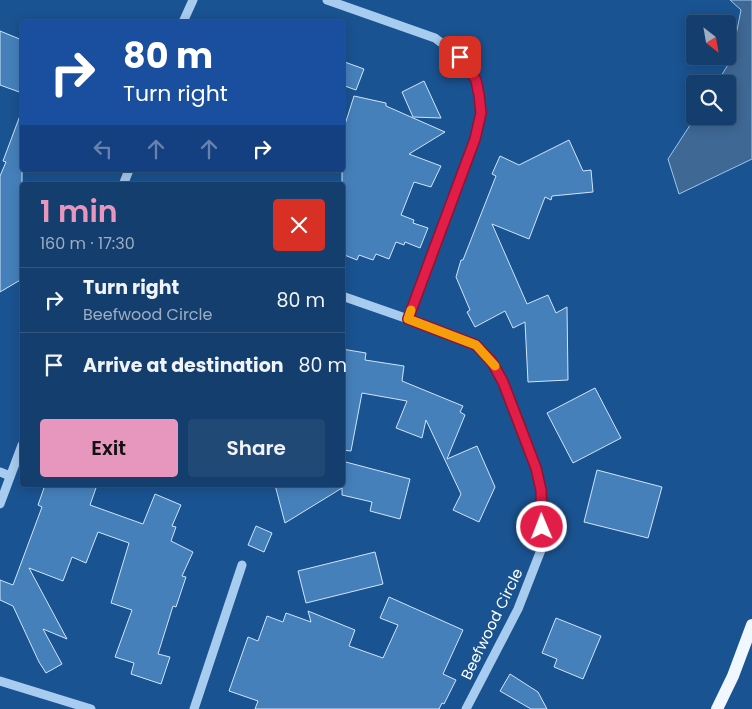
<!DOCTYPE html>
<html lang="en">
<head>
<meta charset="utf-8">
<style>
  body { margin:0; font-family:Poppins,sans-serif; background:#214975; color:#f1f3f6; height:100vh; display:flex; flex-direction:column; font-size:19px; white-space:nowrap }
  * { box-sizing:border-box; margin:0 }
  p { font-size:16px; color:#9daec2 }
  .icon { flex:none; width:28px; height:28px; fill:none; stroke:currentColor; stroke-width:2; stroke-linecap:round; stroke-linejoin:round }
  .map { position:relative; flex:1; overflow:hidden }
  .details { position:absolute; left:20px; top:182px; width:325px; height:305px; display:flex; flex-direction:column; background:#143e6d; border-radius:5px; box-shadow:0 2px 12px #0003,0 0 0 1px #335780 }
  .details>* { flex:none }
  .guide { position:absolute; left:20px; top:20px; width:325px; height:152px; border-radius:5px; box-shadow:0 2px 12px #0003,0 0 0 1px #335780; background:#1a4fa0; color:#fff; overflow:hidden }
  .needle { width:32px; rotate:149deg }
  .buttons { position:absolute; left:686px; top:15px; display:grid; gap:10px }
  .buttons a { display:grid; place-items:center; width:50px; height:50px; border-radius:5px; background:#143e6d; box-shadow:0 2px 12px #0003,0 0 0 1px #335780; font-size:25px }
  .pin { position:absolute; display:grid; place-items:center; width:42px; height:42px; color:#fff; margin:-21px; border-radius:10px; box-shadow:0 2px 8px #0006 }
  .me { position:absolute; width:55px; margin:-28px; rotate:359deg; stroke-linejoin:round; filter:drop-shadow(0 0 4px #0008) }
  .turn { display:flex; align-items:center; gap:18px; height:105px; padding:0 20px; font-size:22px }
  .turn .icon { width:65px; height:65px; stroke-width:2.5 }
  .turn b { display:block; font-size:35px; line-height:42px }
  .lanes { display:flex; align-items:center; height:48px; padding:0 20px; background:#0003; justify-content:center; gap:25px; direction:ltr }
  .lanes .off { opacity:.35 }
  .round { display:grid; place-items:center; flex:none; width:52px; height:52px; border-radius:5px; background:#214975 }
  .headline { display:flex; align-items:center; justify-content:space-between; height:85px; padding:0 20px }
  h1 { font-size:30px; font-weight:600; line-height:38px; color:#e797bd }
  .action { display:flex; gap:10px; margin-top:auto; padding:10px 20px }
  .action a { flex:1; height:58px; border-radius:5px; background:#e797bd; color:#111; font-size:20px; font-weight:600; line-height:58px; text-align:center }
  .action a+a { background:#214975; color:#f1f3f6 }
  ul { padding:0; list-style:none }
  li { display:flex; align-items:center; gap:15px; height:65px; padding:0 20px; border-top:1px solid #335780 }
  li div { flex:1 }
  li b { display:block; font-size:19px }
  li em { font-style:normal }
  .map>svg:first-child { display:block }
</style>
</head>
<body>
<div class="map">
<svg width="752" height="709" viewBox="0 0 752 709">
  <rect width="100%" height="100%" fill="#1a5391"/>
  <polygon fill="#3f6895" stroke="#9bc7f1" points="730,0 752,0 752,159 679,194 668,159 696,116 728,116 728,84 716,84 731,60 741,10"/>
  <g fill="#4680ba" stroke="#cfe5fb">
    <polygon points="0,31 22,40 22,93 0,85"/>
    <polygon points="342,61 364,69 356,90 342,85"/>
    <polygon points="424,81 441,118 413,117 402,92"/>
    <polygon points="354,96 386,103 386,106 445,132 409,154 441,166 431,187 414,182 401,215 414,220 413,223 428,228 420,248 405,242 404,245 396,242 389,259 376,254 373,260 359,255 357,260 342,254 342,134"/>
    <polygon points="21,113 22,114 22,279 0,292 0,176 6,162 3,161"/>
    <polygon points="569,140 583,171 591,170 593,192 552,196 551,200 545,197 529,239 492,224 527,304 548,295 556,313 567,307 568,380 528,382 525,322 513,328 505,311 475,327 467,312 470,310 456,277 461,260 463,260 496,176 492,174 500,156 519,165"/>
    <polygon points="342,349 366,353 365,360 404,366 402,381 463,406 460,412 465,415 447,459 477,446 495,487 479,522 453,510 461,494 426,420 422,438 396,428 407,401 362,393 351,451 342,450"/>
    <polygon points="595,388 621,438 573,463 547,413"/>
    <polygon points="342,461 410,479 400,519 370,511 372,502 342,495 342,488 285,523 275,485 342,485"/>
    <polygon points="597,470 662,487 648,538 584,522"/>
    <polygon points="45,485 97,485 90,505 143,524 155,494 181,505 172,526 176,527 171,541 193,552 182,576 186,577 176,607 173,606 158,654 170,657 161,684 131,674 134,663 115,657 132,610 111,603 129,543 98,532 86,563 72,557 63,581 29,568 67,639 43,629 62,664 46,673 39,662 13,606 0,600 0,580 13,585 42,507 38,505"/>
    <polygon points="256,526 272,533 264,552 248,545"/>
    <polygon points="375,552 383,584 306,603 298,571"/>
    <polygon points="389,597 463,630 443,674 456,680 444,704 442,703 439,709 255,709 258,701 229,691 248,637 258,641 267,616 283,622 286,613 311,622 308,611 355,630 349,646 383,658 398,625 380,618"/>
    <polygon points="556,618 601,636 583,679 554,667 557,659 542,653"/>
    <polygon points="510,674 538,692 547,709 531,709 500,691"/>
  </g>
  <g fill="none" stroke-linecap="round" stroke-linejoin="round">
    <g stroke="#a8ccef" stroke-width="9">
      <polyline points="327,0 435,38 460,57 476,80 479,95 481,113 475,139 408,319"/>
      <polyline points="183,22 193,0"/>
      <polyline points="123,185 129,170"/>
      <polyline points="342,296 408,319 476,345 492,362 503,382 537,468 541,490 542,507 541,550 518,609 466,709"/>
      <polyline points="0,472 10,476"/>
      <polyline points="0,504 22,445"/>
      <polyline points="0,681 91,709"/>
      <polyline points="194,709 242,565"/>
    </g>
    <polyline stroke="#f0f7ff" stroke-width="12" points="717,709 733,676 752,625"/>
  </g>
  <g fill="none" stroke-linecap="round" stroke-linejoin="round">
    <defs>
      <polyline id="route" points="460,57 476,80 479,95 481,113 475,139 408,319 476,345 492,362 503,382 536,468 541,490 542,527"/>
    </defs>
    <use href="#route" stroke="#92132f" stroke-width="12"/>
    <use href="#route" stroke="#e11d48" stroke-width="9"/>
    <polyline stroke="#f59e0b" stroke-width="9" points="411,310 408,319 476,345 495,366"/>
  </g>
  <g text-anchor="middle" stroke-width="5" stroke-linejoin="round" paint-order="stroke">
    <g font-size="15" fill="#fff" stroke="#1a5391">
      <text transform="translate(492 624) rotate(-64)" y="5">Beefwood Circle</text>
    </g>
  </g>
</svg>
<div class="buttons">
<a><svg class="needle" viewBox="-14 -14 28 28"><path d="M0-13l5 13h-10z" fill="#e53935"/><path d="M0 13l5-13h-10z" fill="#9daec2"/></svg></a>
<a><svg class="icon" aria-label="search" viewBox="0 0 24 24"><circle cx="10" cy="10" r="6"/><path d="M15 15l6 6"/></svg></a>
</div>
<div class="pin" style="left:460px;top:57px;background:#d93025"><svg class="icon" aria-label="arrive" viewBox="0 0 24 24"><path d="M6 21V4h12l-3 4 3 4H6"/></svg></div>
<svg class="me" style="left:542px;top:527px" viewBox="-20 -20 40 40"><circle r="17" fill="#e11d48" stroke="#fff" stroke-width="3"/><path d="M0-11L8 9 0 5-8 9z" fill="#fff"/></svg>
<div class="guide">
<div class="turn"><svg class="icon" aria-label="right" viewBox="0 0 24 24"><path d="M7 20v-9h11M14 6l5 5-5 5"/></svg><div><b>80 m</b>Turn right</div></div>
<div class="lanes"><svg class="icon off" aria-label="left" viewBox="0 0 24 24"><path d="M17 20v-9H6M10 6l-5 5 5 5"/></svg><svg class="icon off" aria-label="ahead" viewBox="0 0 24 24"><path d="M12 20V5M6 11l6-6 6 6"/></svg><svg class="icon off" aria-label="ahead" viewBox="0 0 24 24"><path d="M12 20V5M6 11l6-6 6 6"/></svg><svg class="icon" aria-label="right" viewBox="0 0 24 24"><path d="M7 20v-9h11M14 6l5 5-5 5"/></svg></div>
</div>
<section class="details">
<div class="headline"><div><h1>1 min</h1><p>160 m · 17:30</p></div><a class="round" style="background:#d93025;color:#fff"><svg class="icon" aria-label="close" viewBox="0 0 24 24"><path d="M6 6l12 12M18 6L6 18"/></svg></a></div>
<ul>
<li><svg class="icon" aria-label="right" viewBox="0 0 24 24"><path d="M7 20v-9h11M14 6l5 5-5 5"/></svg><div><b>Turn right</b><p>Beefwood Circle</p></div><em>80 m</em></li>
<li><svg class="icon" aria-label="arrive" viewBox="0 0 24 24"><path d="M6 21V4h12l-3 4 3 4H6"/></svg><div><b>Arrive at destination</b></div><em>80 m</em></li>
</ul>
<div class="action"><a>Exit</a><a>Share</a></div>
</section>
</div>
</body>
</html>
